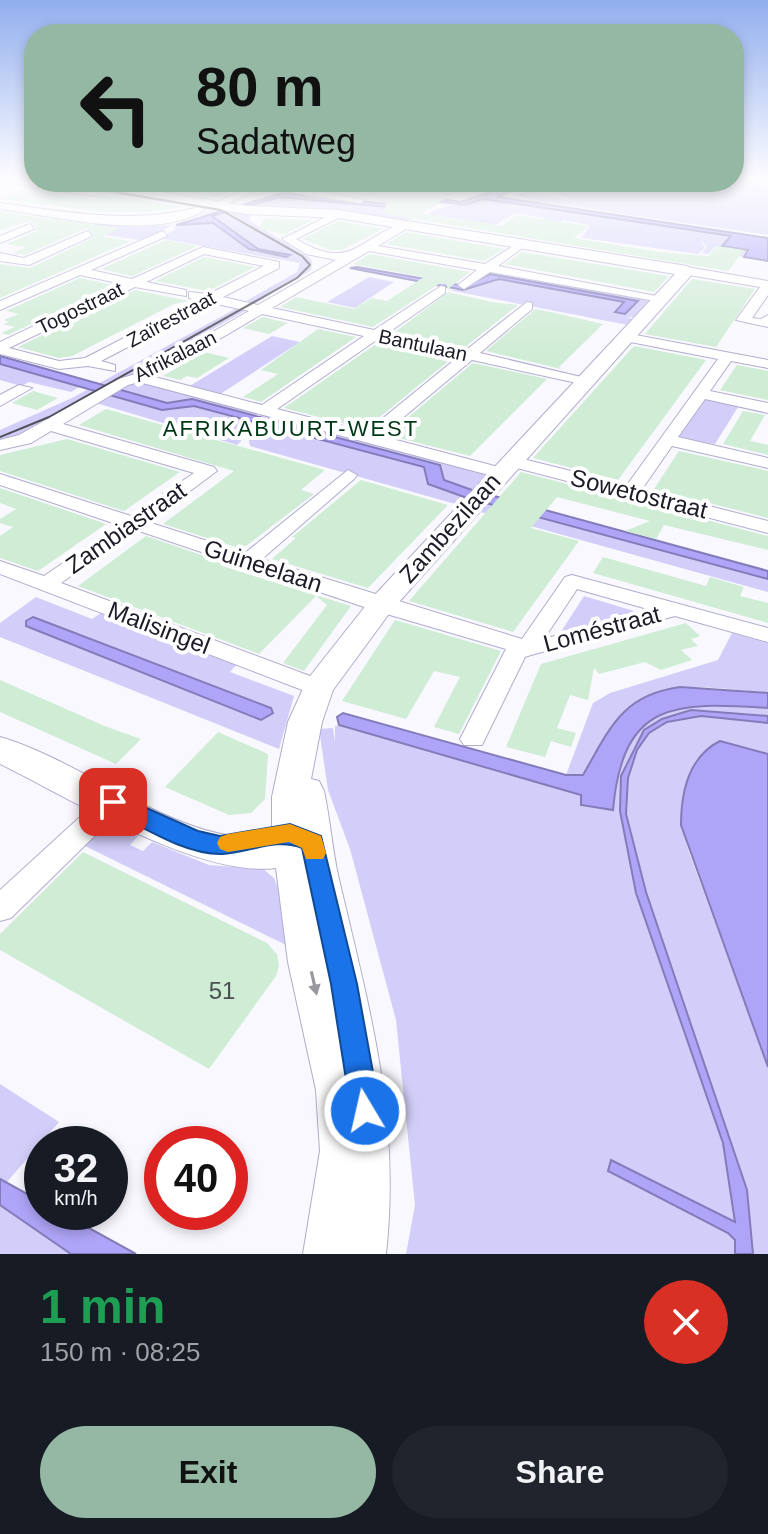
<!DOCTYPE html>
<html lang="en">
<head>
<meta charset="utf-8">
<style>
  body { margin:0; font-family:Helvetica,sans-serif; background:#20242c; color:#f1f3f6; height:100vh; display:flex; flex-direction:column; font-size:30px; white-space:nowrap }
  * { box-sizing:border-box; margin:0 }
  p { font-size:26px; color:#9ea1a6 }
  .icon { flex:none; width:44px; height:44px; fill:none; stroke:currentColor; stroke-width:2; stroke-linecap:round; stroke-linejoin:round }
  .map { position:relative; height:1254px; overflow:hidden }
  .side { display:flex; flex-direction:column; background:#171b24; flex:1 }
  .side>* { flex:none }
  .top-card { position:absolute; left:24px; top:24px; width:720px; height:168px; border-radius:32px; box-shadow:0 4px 12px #0003; background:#94b8a3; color:#111; overflow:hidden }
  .speed { position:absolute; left:24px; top:1126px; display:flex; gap:16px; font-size:40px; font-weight:700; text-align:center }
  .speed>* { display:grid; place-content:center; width:104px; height:104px; border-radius:50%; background:#171b24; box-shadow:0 4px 12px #0003; line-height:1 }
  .speed small { font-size:20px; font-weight:400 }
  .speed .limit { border:12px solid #d22; background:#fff; color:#111 }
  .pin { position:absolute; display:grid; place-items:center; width:68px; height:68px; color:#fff; margin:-34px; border-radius:16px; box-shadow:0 4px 12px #0006 }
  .me { position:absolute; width:88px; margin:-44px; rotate:351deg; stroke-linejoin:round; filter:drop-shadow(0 0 6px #0008) }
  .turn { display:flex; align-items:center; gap:28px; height:168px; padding:0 40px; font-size:36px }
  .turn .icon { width:104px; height:104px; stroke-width:2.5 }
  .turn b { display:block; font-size:56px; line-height:68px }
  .round { display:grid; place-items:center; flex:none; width:84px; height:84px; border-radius:42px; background:#20242c }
  .overview { display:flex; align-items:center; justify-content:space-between; height:136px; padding:0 40px }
  h1 { font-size:48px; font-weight:700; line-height:60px; color:#1e9e55 }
  .cta { display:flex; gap:16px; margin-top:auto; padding:16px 40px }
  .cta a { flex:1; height:92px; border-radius:48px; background:#94b8a3; color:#111; font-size:32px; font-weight:700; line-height:92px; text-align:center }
  .cta a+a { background:#20242c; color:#f1f3f6 }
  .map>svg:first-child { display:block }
</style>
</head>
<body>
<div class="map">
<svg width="768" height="1254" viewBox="0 0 768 1254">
  <rect width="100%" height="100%" fill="#f8f8fe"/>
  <g fill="#d2cef9">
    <polygon points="734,178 756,180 768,187 768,235 529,200 517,195 549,182 571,182 534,193 573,201 561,195 561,191 589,182 734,182"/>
    <polygon points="283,197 397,208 421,198 441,202 404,223 244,207"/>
    <path d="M484 199 732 236 723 246 749 250 744 257 739 256 743 250 716 246 708 254 702 253 707 247 700 239 705 248 698 254 582 238 590 225 563 220 556 226 534 227 545 218 515 213 495 225 428 214C449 202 462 206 484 199Z"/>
    <polygon points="221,208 252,213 249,220 308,257 312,261 311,270 256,303 246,301 297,272 300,263 158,238 173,231 176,225 213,223 253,251 288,256 258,249 212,216 218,214 214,212 176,222"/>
    <polygon points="90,222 135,227 172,225 145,241 92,233 101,229"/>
    <polygon points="494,271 651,299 635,317 627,317 633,319 628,325 448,290 463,290 499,279 625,302 616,313 624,314 637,301 490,274"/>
    <polygon points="369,277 394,282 355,308 327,302"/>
    <polygon points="235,309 245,311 32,431 0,442 0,430 72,398"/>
    <polygon points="272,336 300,342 219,395 188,387"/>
    <polygon points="0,364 79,387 71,392 29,382 21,386 0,380"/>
    <polygon points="140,381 259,413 255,416 192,399 167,403 118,389"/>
    <polygon points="108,395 161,410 194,406 247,421 242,425 241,441 237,445 96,403"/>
    <polygon points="703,397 738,407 715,444 674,438"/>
    <polygon points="263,413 488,472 472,490 444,480 440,465 258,417"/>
    <polygon points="251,422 424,467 429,484 467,498 459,505 250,446 246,425"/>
    <polygon points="486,503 768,579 768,592 477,511"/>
    <polygon points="584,596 644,614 557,638"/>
    <polygon points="36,597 92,619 101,613 238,663 230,672 294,696 279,749 0,637 0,623"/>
    <path d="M732 633 768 643V693C666 682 635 676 583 775H566L593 703 610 693 718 660Z"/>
    <path d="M724 705 768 708V716L691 710 662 719 633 749 620 811 636 893 723 1143 735 1223 611 1160 609 1171 728 1233 735 1240V1254H406L415 1205 396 1020 350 849 328 790 319 729 333 728 335 742V726L339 725 582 795 581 804 613 809C627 729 636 706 724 705Z"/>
    <path d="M701 716 768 723V754L720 741C680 778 674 800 689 852L768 1067V1254H753L747 1190 646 892 626 814 628 778 637 750 649 733 667 721Z"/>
    <polygon points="110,824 139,835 130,845 143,851 152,842 209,865 263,869 274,878 282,897 292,948 81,844 92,833"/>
    <polygon points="0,1084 59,1122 6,1183 0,1179"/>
    <polygon points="0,1205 71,1254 0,1254"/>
  </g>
  <g fill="#afa5f8" stroke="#837cb9" stroke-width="2">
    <polygon points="325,182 461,202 521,182 532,182 498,197 768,238 768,261 744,257 748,250 722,246 731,236 484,199 464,205 421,199 397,208 280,197 212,216 258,249 290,255 286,257 249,249 213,223 176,225 282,193 397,205"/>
    <polygon points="357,267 465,286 490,274 638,301 625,314 615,312 624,302 499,279 463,290 350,268"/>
    <polygon points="0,356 167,403 192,399 440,465 444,480 472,490 768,571 768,579 467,498 428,484 424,467 194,406 162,410 0,364"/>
    <polygon points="33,617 271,708 273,713 261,720 26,626 26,621"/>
    <path d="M680 687 768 693V708C675 702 623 700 613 810L581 805V795L339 725 337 717 343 713 566 775H583C610 728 622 695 680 687Z"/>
    <polygon points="691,710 768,716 768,723 701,716 667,722 649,733 637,750 628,778 626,814 646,892 747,1190 753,1254 735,1254 735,1240 728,1233 608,1171 611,1160 735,1222 723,1143 636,893 620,811 621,776 644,730 662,719"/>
    <path d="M720 741 768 754V1067L681 825C681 793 688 757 720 741Z"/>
    <polygon points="0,1179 42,1202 42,1212 60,1212 136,1254 71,1254 0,1205"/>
  </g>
  <g fill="#cfecd5">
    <polygon points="118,182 253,182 218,198"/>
    <polygon points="306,182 412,182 456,193 420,213 501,226 517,215 589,226 574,238 660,252 708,256 717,246 744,250 728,271 385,214 386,202 305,185"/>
    <polygon points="28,189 92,199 100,194 184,207 149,212 100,212 0,199"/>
    <polygon points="0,212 119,228 103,237 131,241 0,298 0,264 30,268 95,237 87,228 24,255 13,253 26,247 6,244 35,232 36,227 29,221 0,230"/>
    <polygon points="265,218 313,220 285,234 259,229"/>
    <polygon points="338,221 383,229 342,250 330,250 303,239"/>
    <polygon points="406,232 504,249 484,261 386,244"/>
    <polygon points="166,240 198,246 132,276 101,269"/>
    <polygon points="522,252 669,276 654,292 505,264"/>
    <polygon points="370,254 470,272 448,289 446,284 439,284 373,327 280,307 296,297 354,309 372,298 387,301 424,277 353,264"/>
    <polygon points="204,257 255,267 208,291 155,281"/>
    <polygon points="80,278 113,285 8,335 1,333 15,327 3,324 9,322 4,320 19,314 6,311"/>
    <polygon points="692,279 755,289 716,347 645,334"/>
    <polygon points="135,290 189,301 174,304 72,356 59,358 18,347"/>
    <polygon points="448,292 492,302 518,305 465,347 395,332"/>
    <polygon points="535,309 551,312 603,324 559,367 561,369 486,351"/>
    <polygon points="263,317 288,323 269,334 243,328"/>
    <polygon points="318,329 356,337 261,402 243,397 278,374 261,370"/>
    <polygon points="379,342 451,359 365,429 284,408"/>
    <polygon points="634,346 706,360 618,480 533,458"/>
    <polygon points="204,352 229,358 197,378 187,376 180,380 163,376"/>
    <polygon points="473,363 547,379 470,456 387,435"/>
    <polygon points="737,365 768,371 768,400 720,390"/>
    <polygon points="33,391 47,395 58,398 37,410 12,403"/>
    <polygon points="106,409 202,436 325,470 301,490 314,494 242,549 163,524 234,471 79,425"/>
    <polygon points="743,411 765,415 750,441 768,445 768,455 723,444"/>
    <polygon points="67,439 180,472 124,511 0,471 0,455"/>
    <polygon points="679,451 768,471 768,518 654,489"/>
    <polygon points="521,472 768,536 768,550 664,525 656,539 625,531 650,521 557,497 531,528 579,541 513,632 409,601"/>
    <polygon points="361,480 448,505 368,588 272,559 296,538 292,537"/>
    <polygon points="0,488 106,524 38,571 0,558 0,536 13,527 0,523 0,519 16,509 0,503"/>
    <polygon points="146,536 225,563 222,566 351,606 304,671 283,663 327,605 316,596 259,654 78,586"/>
    <polygon points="603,557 706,586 710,577 744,587 740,596 768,603 768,623 593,573"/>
    <polygon points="395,620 501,651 459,734 434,727 460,677 434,671 406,719 342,701"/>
    <polygon points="686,623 700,636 691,639 698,646 681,650 692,660 661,670 645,662 599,674 594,668 588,700 570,695 557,728 576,733 571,747 551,741 545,757 506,747 541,664"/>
    <polygon points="0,680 107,727 141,739 116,764 0,712"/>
    <polygon points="218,732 268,754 265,799 251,813 229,815 165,787"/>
    <polygon points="83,852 267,943 277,954 279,966 276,976 209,1069 0,950 0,934"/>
  </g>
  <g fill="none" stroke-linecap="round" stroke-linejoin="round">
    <defs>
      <g id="street">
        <polygon points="260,182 273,182 365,200 360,203 262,188 220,207 211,205"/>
        <polygon points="415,182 441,182 468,188 463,191"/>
        <path d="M0 203C68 212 131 225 199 207L204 210C155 242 55 216 0 209Z"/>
        <path d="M338 211 342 216 296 239C352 272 357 239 405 222L409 227 378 246 485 264 521 241 525 246 498 266 667 298 661 302 490 272 464 289 458 285 477 270 369 251 272 308 374 330 441 286 445 287V293L388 333 466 350 527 302 532 303V309L480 353 594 380 586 385 472 360 381 436 506 469 509 473 500 478 139 382 128 385 63 424 214 467 217 471 148 522 245 553 348 470 357 475 354 479 262 559 522 639 565 577 572 575 768 628V642L675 616 531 655 525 657 482 745H464L460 739 506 649 373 610 136 530 61 583 326 682 330 688 326 694 318 696 0 574V561L44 576 119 525 0 485V474L131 516 194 473 51 431 31 443 0 450V440L19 435 118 379 143 372 249 311 212 303 101 361 115 365V371L88 366 59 369 0 354V342L122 284 80 275 0 310V301L163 231 167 236 91 270 132 279 203 247 279 262V268L223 297 258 305 336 260 306 254 282 239ZM204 254 264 266 209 294 189 292V298L198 300 85 358 59 361 9 348 135 287 186 296V290L146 282ZM262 314 364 336 262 405 155 377ZM378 339 458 357 366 432 277 409ZM577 589 651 610 544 639Z"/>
        <polygon points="30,224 34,229 0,243 0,236"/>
        <polygon points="88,231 92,236 29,265 0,261 0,253 24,258"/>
        <polygon points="687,267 768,281 768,295 752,318 761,319 768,315 768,327 736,320 760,287 683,274 683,268"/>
        <polygon points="625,333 768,360 768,368 731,361 710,391 768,403 768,413 705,399 678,437 768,458 768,468 672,446 642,489 768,521 768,533 505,465 502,461 511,456 627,485 718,359 620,340 620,334"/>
        <polygon points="19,385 32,388 0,406 0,395"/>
        <polygon points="113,792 122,795 126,802 122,809 11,918 0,921 0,890 104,795"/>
      </g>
      <path id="secondary" d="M0 178 69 184 99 182 247 206 338 210 687 266 695 271 391 611 333 690 322 722 311 779 319 781 324 791C330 819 332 847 338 875 369 1008 401 1116 386 1254H303L320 1151 316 1090 288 962 276 868C198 878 70 798 0 764V737C87 762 178 846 272 838V797L288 722 307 680 371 599 675 274 338 218 247 214 97 190V195L92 196 5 182Z"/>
    </defs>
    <use href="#street" stroke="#b0adcc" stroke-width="2"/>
    <use href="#secondary" stroke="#b0adcc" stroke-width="2"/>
    <use href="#street" fill="#fff" fill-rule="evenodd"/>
    <use href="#secondary" fill="#fff" fill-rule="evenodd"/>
    <g stroke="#52515b" stroke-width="2">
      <polyline points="24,178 34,180"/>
      <polyline points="0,437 49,417 297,278 310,265 302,256 221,210 57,182"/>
    </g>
  </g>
  <defs><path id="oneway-solid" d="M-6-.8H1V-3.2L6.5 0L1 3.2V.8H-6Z" transform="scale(2)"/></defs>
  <use fill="#99989e" href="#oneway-solid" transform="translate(314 983) rotate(77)"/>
  <linearGradient id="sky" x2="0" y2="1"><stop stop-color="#91aeee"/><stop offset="0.5" stop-color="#fcfcff"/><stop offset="1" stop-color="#fcfcff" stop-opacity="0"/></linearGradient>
  <rect width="768" height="354" fill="url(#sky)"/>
  <path fill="#1a73e8" stroke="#114b97" stroke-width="2" d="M113 793 198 831 220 836 290 824 321 836 357 984 380 1111 376 1121 365 1125 355 1121 351 1111 331 984 302 848C276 837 249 853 222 854 183 855 139 824 105 808L102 802 105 796Z"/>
  <polygon fill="#f59e0b" points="290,824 321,836 326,853 323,859 306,859 302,848 289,842 228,852 220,849 217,843 220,837 228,834"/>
  <g text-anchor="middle" stroke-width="8" stroke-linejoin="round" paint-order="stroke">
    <g font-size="20" fill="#1d1b27" stroke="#fff">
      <text transform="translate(80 308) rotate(-26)" y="7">Togostraat</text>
      <text transform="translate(171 319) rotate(-28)" y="7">Zaïrestraat</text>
      <text transform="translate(423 345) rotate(12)" y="7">Bantulaan</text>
      <text transform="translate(175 356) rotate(-27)" y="7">Afrikalaan</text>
    </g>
    <g font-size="22" letter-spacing="2" fill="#003717" stroke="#fff">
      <text x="291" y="436">AFRIKABUURT-WEST</text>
    </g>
    <g font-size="24" fill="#1d1b27" stroke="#fff">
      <text transform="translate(639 494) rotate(14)" y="8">Sowetostraat</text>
      <text transform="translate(126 528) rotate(-35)" y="8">Zambiastraat</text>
      <text transform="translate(450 528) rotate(-48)" y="8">Zambezilaan</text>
      <text transform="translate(263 566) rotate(18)" y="8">Guineelaan</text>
      <text transform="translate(159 628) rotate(21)" y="8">Malisingel</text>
      <text transform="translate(602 629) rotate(-15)" y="8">Loméstraat</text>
    </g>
    <g font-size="24" fill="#4a4f52">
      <text x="222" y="999">51</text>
    </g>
  </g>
</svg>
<div class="speed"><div>32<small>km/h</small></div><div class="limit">40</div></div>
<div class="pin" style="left:113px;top:802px;background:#d93025"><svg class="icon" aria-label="arrive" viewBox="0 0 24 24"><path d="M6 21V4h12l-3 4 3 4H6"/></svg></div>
<svg class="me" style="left:365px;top:1111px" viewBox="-20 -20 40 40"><circle r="17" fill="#1a73e8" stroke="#fff" stroke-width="3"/><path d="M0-11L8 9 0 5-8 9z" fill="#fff"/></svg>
<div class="top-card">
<div class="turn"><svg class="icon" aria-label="left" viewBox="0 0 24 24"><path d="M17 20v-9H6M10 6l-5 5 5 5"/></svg><div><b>80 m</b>Sadatweg</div></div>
</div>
</div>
<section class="side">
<div class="overview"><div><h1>1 min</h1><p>150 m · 08:25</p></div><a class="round" style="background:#d93025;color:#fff"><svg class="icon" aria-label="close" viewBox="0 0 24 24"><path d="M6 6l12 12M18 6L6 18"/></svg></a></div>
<div class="cta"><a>Exit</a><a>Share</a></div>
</section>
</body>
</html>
